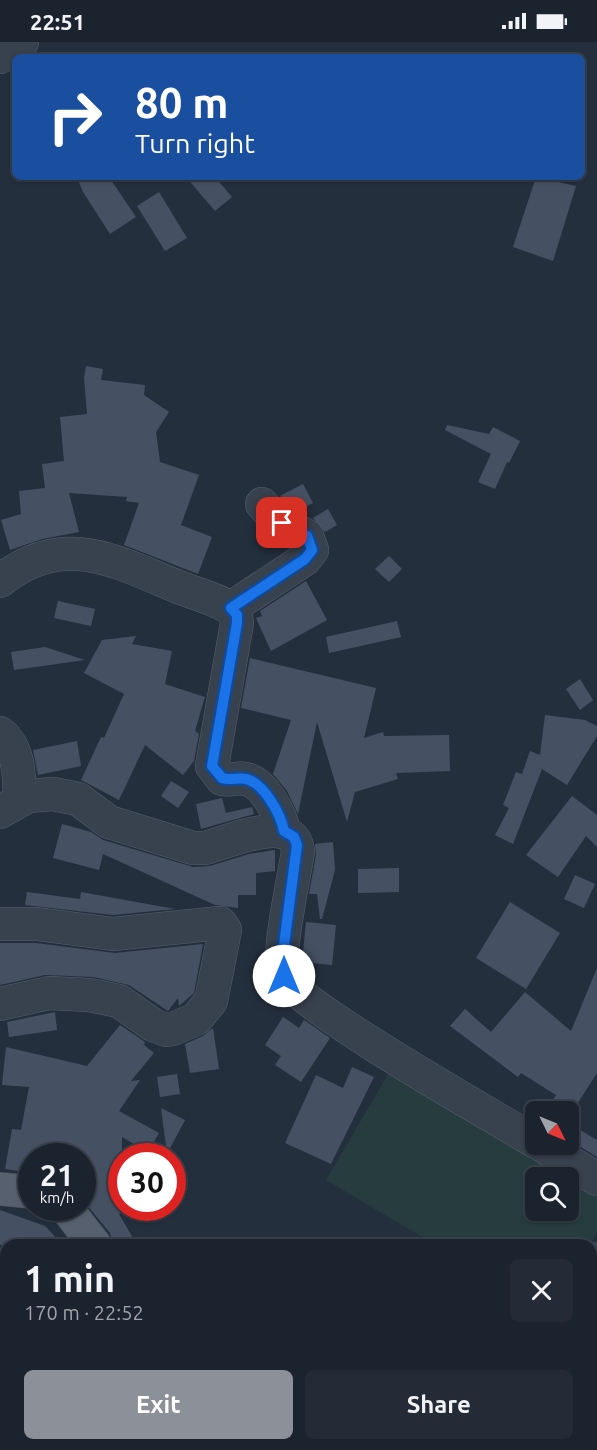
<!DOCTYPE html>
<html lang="en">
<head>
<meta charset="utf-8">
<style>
  body { margin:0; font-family:Ubuntu,sans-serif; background:#242b36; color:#f1f3f6; height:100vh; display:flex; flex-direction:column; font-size:22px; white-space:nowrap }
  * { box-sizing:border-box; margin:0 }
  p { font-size:20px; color:#a0a4aa }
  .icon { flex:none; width:33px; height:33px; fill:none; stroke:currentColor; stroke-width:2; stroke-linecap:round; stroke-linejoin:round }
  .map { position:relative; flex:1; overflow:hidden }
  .drawer { position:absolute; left:0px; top:1197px; width:597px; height:212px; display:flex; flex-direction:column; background:#1b232e; border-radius:18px 18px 0 0; box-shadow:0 2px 4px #0004,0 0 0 2px #39404a }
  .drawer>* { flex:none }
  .banner { position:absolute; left:12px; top:12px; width:573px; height:126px; border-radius:9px; box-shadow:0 2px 4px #0004,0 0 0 2px #39404a; background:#1a4fa0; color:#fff; overflow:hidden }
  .needle { width:39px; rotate:133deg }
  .controls { position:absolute; left:525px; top:1059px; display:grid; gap:12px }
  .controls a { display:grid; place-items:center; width:54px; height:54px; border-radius:9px; background:#1b232e; box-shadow:0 2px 4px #0004,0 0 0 2px #39404a; font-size:30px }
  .speed { position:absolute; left:18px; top:1101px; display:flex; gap:12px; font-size:30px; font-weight:700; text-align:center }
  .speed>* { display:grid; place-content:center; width:78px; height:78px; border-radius:50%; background:#1b232e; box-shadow:0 2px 4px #0004,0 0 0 2px #39404a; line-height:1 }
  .speed small { font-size:15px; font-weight:400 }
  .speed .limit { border:9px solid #d22; background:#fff; color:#111 }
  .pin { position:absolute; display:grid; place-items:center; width:51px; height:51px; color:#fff; margin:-26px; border-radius:12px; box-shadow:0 3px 9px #0006 }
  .me { position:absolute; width:66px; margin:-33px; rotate:0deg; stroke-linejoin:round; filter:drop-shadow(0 0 4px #0008) }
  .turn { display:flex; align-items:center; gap:21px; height:126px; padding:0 24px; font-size:27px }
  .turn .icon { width:78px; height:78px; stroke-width:2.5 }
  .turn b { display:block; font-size:42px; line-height:51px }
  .round { display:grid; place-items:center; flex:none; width:63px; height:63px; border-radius:9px; background:#242b36 }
  .head { display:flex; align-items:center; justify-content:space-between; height:102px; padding:0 24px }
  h1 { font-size:36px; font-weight:600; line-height:45px }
  .cta { display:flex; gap:12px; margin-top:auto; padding:12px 24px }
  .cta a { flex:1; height:69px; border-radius:9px; background:#8c9099; color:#fff; font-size:24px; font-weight:600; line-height:69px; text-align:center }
  .cta a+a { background:#242b36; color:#f1f3f6 }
  .status { display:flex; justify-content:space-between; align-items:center; height:42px; padding:0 30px; background:#1b232e; direction:ltr }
  .status svg { height:16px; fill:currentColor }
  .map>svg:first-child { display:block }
</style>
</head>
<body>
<div class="status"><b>22:51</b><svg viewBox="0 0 49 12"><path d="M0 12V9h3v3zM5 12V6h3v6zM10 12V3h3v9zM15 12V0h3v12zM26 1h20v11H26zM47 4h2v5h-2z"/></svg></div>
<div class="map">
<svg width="597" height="1408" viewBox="0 0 597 1408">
  <rect width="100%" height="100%" fill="#242f3e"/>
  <path fill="#263c3f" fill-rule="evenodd" d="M391 1027 597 1148V1191L590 1203H436L326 1138ZM536 1136H568V1168H536Z"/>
  <g fill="#455162">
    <polygon points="77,135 109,135 136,175 110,192 83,150"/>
    <polygon points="186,135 215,135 232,155 215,169"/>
    <polygon points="536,135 576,144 553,219 513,205"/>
    <polygon points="159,150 187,196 165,209 137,164"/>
    <polygon points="86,324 103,327 101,338 145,343 144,353 169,370 156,390 160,420 199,433 181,483 212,495 198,532 124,503 139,461 126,459 127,455 69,451 79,490 42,497 10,508 1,478 21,472 19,449 45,446 42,422 64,419 60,375 87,372 84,336"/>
    <polygon points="447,383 489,392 493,385 520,399 509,421 507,420 495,447 478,440 491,412 445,388"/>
    <polygon points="303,442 313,461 299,468 280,454"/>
    <polygon points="328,467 337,483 325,490 313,476"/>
    <polygon points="389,514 402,527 389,540 375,527"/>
    <polygon points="306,539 327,578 271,609 256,576 262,574 260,569"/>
    <polygon points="58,559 95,567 91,584 54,576"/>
    <polygon points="397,579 401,595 329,611 326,595"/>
    <polygon points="136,594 132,602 172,609 165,642 205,655 195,689 199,692 194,719 183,733 145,703 119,758 81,738 101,695 104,696 124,652 84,631 102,598"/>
    <polygon points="45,605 85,618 14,628 11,610"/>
    <polygon points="250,616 376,646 364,696 383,690 384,694 449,693 450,729 396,731 398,737 355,750 347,780 317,680 298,772 287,749 273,732 291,678 241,666"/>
    <polygon points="580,637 593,658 580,668 566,647"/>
    <polygon points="545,673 585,678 597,684 597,694 567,743 542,727 513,802 495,793 509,766 503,763 516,730 522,732 530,709 540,713"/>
    <polygon points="77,699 81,724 38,733 33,708"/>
    <polygon points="171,739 189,750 178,766 161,754"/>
    <polygon points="572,754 597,773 597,805 586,794 558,835 526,813"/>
    <polygon points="222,756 226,771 252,765 254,772 201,787 196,762"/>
    <polygon points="62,782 91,790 103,798 193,825 210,824 249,812 275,808 275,829 256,831 256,853 238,853 238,866 215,863 103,812 99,828 53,816"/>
    <polygon points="333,800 335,828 322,877 320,877 317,852 309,852 316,813 315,802"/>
    <polygon points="399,826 399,850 358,851 358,827"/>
    <polygon points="575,833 595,842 584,866 564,857"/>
    <polygon points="27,850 80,857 81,850 175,867 113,873 25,863"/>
    <polygon points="510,860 560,891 526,947 476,916"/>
    <polygon points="306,880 336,883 332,923 302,920"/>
    <polygon points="0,901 36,901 115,911 203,902 194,951 179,964 178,956 168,969 129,943 93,935 45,933 0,943"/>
    <polygon points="597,926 597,1031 572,1070 545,1070 556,1053 521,1031 518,1035 450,984 465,967 491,990 525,950 571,989"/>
    <polygon points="55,970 57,988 9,995 7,980"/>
    <polygon points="283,975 299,986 304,978 330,996 301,1040 275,1023 281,1014 265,1003"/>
    <polygon points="120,983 145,1000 144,1003 154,1011 131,1039 140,1038 119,1069 159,1091 148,1110 122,1095 122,1171 119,1172 137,1203 113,1203 110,1191 82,1157 82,1114 32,1114 32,1131 5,1127 12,1087 21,1088 29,1045 2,1043 6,1005 87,1024"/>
    <polygon points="213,986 219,1027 190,1031 185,1002 203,994"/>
    <polygon points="352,1025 374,1035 331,1122 285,1101 316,1033 343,1046"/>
    <polygon points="177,1032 180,1052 160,1055 157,1035"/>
    <polygon points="161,1066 185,1078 167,1112"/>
    <polygon points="568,1081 597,1098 597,1115 568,1097"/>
    <polygon points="0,1168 45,1184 63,1203 0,1203"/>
  </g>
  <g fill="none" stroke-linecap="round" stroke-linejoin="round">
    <defs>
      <g id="minor">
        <polyline points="0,15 22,0"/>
        <path d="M0 539C62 489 113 518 176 544 195 552 220 557 235 570L237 581 212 724 222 737C230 739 238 735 246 737 264 741 281 773 284 789"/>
        <polyline points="231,566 305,517 312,508 307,494 276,477 262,462"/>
        <path d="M0 691C20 707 19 734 20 758"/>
        <path d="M0 770 28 754 53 752 78 757 109 780 193 806H205C228 800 295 769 298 810 294 834 277 913 283 931 292 962 497 1076 536 1100"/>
        <polyline points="0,882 37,882 113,892 220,881 225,888 211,959 196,977 173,987 166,988 153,983 119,959 89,953 49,951 0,962"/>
        <polyline points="540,1102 597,1137"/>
        <polyline points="591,1227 597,1217"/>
        <polyline points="0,1292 6,1294"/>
      </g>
      <g id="major">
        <polyline points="0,1147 32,1150"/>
        <polyline points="66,1166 95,1203"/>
        <polyline points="123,1402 123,1408"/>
      </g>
    </defs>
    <use href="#minor" stroke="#565f6c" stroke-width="34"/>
    <use href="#major" stroke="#414a57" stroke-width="34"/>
    <use href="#minor" stroke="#38414e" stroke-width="33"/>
    <use href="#major" stroke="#56606e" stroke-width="33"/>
  </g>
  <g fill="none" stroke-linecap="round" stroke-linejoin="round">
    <defs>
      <path id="route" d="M282 481 307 494 312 508 305 517 231 566 237 573V581L212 724 222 736C230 739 238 735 246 737 264 741 281 773 284 789L294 795 297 803 282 918 284 934"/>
    </defs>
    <use href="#route" stroke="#114b97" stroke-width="15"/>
    <use href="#route" stroke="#1a73e8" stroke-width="10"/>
  </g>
</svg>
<div class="controls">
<a><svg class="needle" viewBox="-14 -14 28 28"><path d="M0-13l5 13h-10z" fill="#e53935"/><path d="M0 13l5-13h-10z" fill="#a0a4aa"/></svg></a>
<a><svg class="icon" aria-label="search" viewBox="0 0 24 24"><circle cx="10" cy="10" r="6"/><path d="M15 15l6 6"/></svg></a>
</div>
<div class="speed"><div>21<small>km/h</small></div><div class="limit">30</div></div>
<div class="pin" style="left:282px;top:481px;background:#d93025"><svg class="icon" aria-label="arrive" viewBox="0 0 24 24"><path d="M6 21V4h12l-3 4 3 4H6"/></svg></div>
<svg class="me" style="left:284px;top:934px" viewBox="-20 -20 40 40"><circle r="19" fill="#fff"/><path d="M0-13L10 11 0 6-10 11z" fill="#1a73e8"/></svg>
<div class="banner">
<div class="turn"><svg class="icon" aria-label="right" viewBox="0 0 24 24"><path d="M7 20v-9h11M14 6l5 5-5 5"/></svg><div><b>80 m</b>Turn right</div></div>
</div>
<section class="drawer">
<div class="head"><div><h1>1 min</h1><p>170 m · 22:52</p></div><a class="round"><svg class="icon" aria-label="close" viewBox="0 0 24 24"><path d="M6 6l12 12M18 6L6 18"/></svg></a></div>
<div class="cta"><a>Exit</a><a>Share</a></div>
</section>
</div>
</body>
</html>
